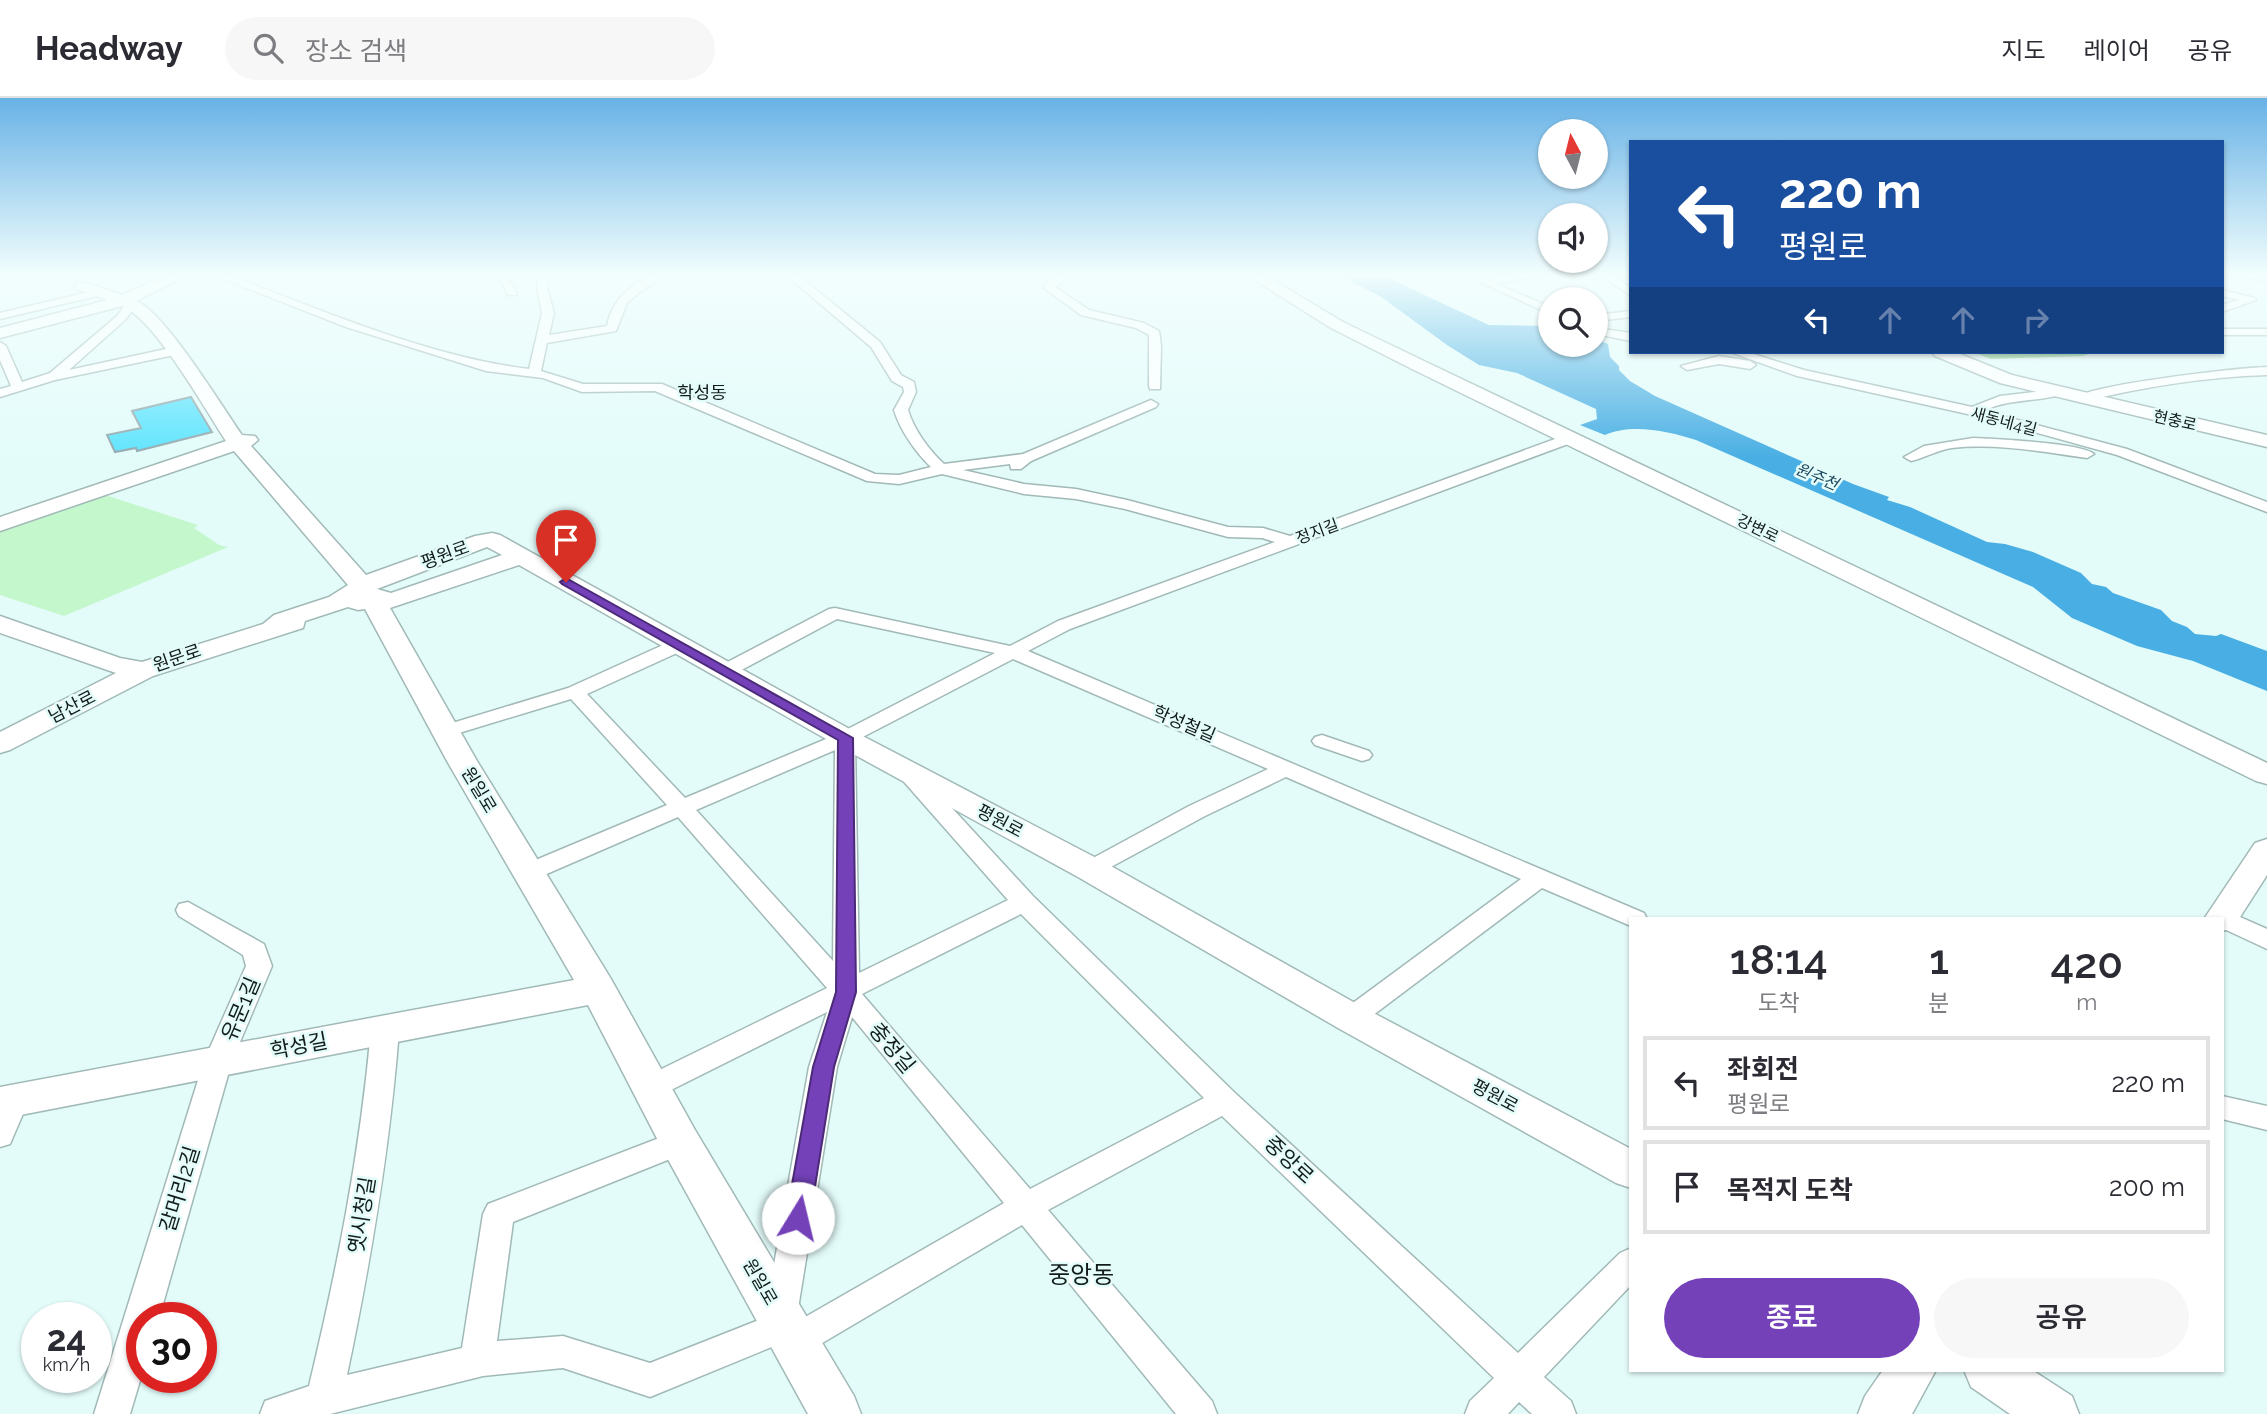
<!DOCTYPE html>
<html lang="ko">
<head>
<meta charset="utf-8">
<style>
  body { margin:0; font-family:Raleway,"Noto Sans KR",sans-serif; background:#f7f7f7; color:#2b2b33; height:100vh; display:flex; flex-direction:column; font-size:26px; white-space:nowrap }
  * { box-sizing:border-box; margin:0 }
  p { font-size:23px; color:#7c7c81 }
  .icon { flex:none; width:38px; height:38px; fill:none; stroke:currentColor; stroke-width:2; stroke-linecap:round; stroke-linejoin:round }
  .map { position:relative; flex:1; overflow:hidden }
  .side { position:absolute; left:1629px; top:819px; width:595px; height:455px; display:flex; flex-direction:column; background:#fff; border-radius:0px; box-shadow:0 2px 5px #0004 }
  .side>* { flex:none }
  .top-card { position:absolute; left:1629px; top:42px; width:595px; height:214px; border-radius:0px; box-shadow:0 2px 5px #0004; background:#1a4fa0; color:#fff; overflow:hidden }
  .needle { width:46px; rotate:353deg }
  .tools { position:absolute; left:1538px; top:21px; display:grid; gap:14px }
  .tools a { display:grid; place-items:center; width:70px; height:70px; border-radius:50%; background:#fff; box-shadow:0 2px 5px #0004; font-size:35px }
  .speed { position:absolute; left:21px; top:1204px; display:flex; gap:14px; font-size:35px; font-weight:700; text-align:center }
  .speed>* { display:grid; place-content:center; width:91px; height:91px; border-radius:50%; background:#fff; box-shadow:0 2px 5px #0004; line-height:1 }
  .speed small { font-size:18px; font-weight:400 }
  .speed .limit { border:10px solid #d22; background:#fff; color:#111 }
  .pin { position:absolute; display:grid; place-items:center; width:60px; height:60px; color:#fff; margin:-72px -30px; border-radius:50% 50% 50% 0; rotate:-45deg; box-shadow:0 0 7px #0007 }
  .pin .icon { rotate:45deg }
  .me { position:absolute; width:77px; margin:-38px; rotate:9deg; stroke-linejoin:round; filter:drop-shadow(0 0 5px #0008) }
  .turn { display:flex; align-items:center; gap:24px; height:147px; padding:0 35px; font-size:32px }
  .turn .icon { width:91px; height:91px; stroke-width:2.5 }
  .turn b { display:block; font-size:49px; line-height:60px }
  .lanes { display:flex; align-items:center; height:66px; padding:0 35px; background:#0003; justify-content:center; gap:35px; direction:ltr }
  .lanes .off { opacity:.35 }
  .eta { display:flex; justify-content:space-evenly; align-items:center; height:119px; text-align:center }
  .eta b { font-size:42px; font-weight:600; line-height:49px }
  .primary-button { display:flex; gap:14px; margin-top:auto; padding:14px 35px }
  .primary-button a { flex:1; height:80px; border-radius:42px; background:#7441b9; color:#fff; font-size:28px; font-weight:600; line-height:80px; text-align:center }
  .primary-button a+a { background:#f7f7f7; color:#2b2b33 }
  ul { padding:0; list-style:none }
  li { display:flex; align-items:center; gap:21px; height:94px; margin:0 14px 10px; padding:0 21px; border:4px solid #e1e1e2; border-radius:0px }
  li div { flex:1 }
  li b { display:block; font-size:26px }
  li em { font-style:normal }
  header { display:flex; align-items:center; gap:42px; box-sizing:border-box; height:98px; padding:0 35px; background:#fff; border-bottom:2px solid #e1e1e2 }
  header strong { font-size:33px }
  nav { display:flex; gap:38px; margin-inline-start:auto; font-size:24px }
  .search { width:490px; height:63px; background:#f7f7f7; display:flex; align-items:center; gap:18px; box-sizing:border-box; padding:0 24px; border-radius:38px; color:#7c7c81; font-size:26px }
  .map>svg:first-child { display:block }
</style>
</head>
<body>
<header>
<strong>Headway</strong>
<div class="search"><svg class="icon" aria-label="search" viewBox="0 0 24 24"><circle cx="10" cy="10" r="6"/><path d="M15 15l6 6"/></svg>장소 검색</div>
<nav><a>지도</a><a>레이어</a><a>공유</a></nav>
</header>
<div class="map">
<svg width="2267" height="1316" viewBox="0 0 2267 1316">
  <rect width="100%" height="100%" fill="#e3fcfa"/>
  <polygon fill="#c4f7cb" points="105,397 198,427 194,430 219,447 228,449 64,518 0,497 0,433"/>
  <polygon fill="#88d695" points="1973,254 2094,254 2083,258 1991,261"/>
  <path fill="#48aee3" d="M1336 176H1386L1405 188 1489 227 1550 228V247H1596V241L1608 246 1610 259 1619 268V272L1630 283 1655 298 1853 386 1889 399 1887 402 1910 409 1987 444 2005 446 2033 454 2081 475 2092 486 2106 489 2113 495 2161 512 2172 523 2187 529 2195 536 2216 538 2221 536 2267 553V593L2193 563 2137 548 2072 520 2033 489 1696 342C1669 333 1631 325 1605 337L1580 327 1597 321 1596 311 1517 275 1479 267 1447 247 1380 198Z"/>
  <polygon fill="#5ee4fe" stroke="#94aaaf" stroke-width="2" points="191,299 212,334 137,353 136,350 115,354 107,337 141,330 132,313"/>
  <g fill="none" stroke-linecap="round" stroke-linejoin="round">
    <defs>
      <g id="street">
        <path d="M211 176H226C321 212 429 259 529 271L542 215 537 190 539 176H549L547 190 554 215 549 237 607 228C612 199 640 176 669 176L641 193 627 205 616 233 547 245 541 273 583 286H662L875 376 899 377 931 369C916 355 900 332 894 312L904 294 903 289 892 283 871 249 785 176H797L880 244 901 277 914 284 916 294 908 312C914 332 929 352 944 366L1023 356 1151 302 1158 306 1156 309 1031 363 1021 371H1011L1010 366 963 372 1024 386 1076 391 1127 402 1228 429 1263 430 1290 438 1566 337H1576V343L1070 531 1028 553 1644 815 1647 821H1631V828L1542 790 1360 927 1351 930 1342 927 1338 920 1342 913 1521 781 1286 679 1205 718 1098 776 1090 779 1082 776 1078 771 1082 766 1189 708 1268 671 1013 561 855 643 859 875 1008 802 898 677 901 672H917L1033 798 1235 995 1518 1255 1620 1155 1631 1150V1187L1544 1279 1571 1303 1576 1316H1532L1519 1304 1508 1316H1465L1470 1303 1494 1280 1222 1018 1048 1112 1212 1303 1217 1316H1176L1022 1127 807 1254 795 1259 783 1254 779 1246 650 1299 563 1270 483 1278 330 1316H260L265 1303 309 1288C338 1167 360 1055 371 932L375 925 385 922 395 925 399 932C390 1050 371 1162 347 1277L462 1250 483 1116 488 1106 680 1032 690 1035 695 1044 690 1053 513 1124 497 1243 563 1238 650 1265 769 1218 766 1212 809 969 827 914 659 998 649 1001 639 998 635 990 639 982 827 890 678 719 535 781 527 783 519 781 515 775 519 769 667 707 571 601 446 639 439 637 436 633 439 629 568 590 674 542H688L690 546 688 550 587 596 685 700 838 636 995 555 837 521 732 577 725 579 715 573 718 569 829 511 835 510 1010 548 1058 523 1275 444 1262 440 1228 439 1125 411 1076 401 1024 396 942 376 899 386 867 383 655 293 582 294 543 280 486 273 346 229ZM835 652 833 863 696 712ZM1021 816 1204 1000 1030 1091 862 896ZM852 919 1004 1105 800 1222 797 1217 837 969Z"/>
        <polygon points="494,176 506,176 517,195 516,197 508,197 501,183"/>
        <polygon points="1061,176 1074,176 1055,189 1089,212 1144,225 1159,233 1161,248 1160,291 1150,291 1149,288 1149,237 1136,230 1081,217 1044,190 1046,184"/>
        <polygon points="1462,176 1476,176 1487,181 1515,176 1553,176 1495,185 1550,209 1550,216"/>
        <polygon points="1598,176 1610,176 1631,190 1631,198"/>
        <polygon points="97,192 102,195 101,197 0,221 0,215"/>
        <polygon points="2222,192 2255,200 2256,202 2222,214 2222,207 2239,202 2222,198"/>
        <polygon points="125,207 135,209 125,222 69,272 175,249 181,253 179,256 55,282 0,299 0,291 11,288 0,262 0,244 6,248 22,284 50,275 117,218"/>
        <polygon points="1631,213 1631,219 1596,223 1596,217"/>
        <polygon points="1596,230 1631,235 1631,243 1596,236"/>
        <rect x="2222" y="231" width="45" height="6"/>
        <path d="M1730 254H1747L1804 272 1972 309 2000 298 2059 291V297C2035 304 2006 301 1984 313L2127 351 2267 404V414L2117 357 1972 317 1797 278Z"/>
        <polygon points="1719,258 1750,263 1756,267 1750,271 1719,266 1687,272 1681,268"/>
        <path d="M2267 269V277C2206 279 2141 289 2082 304L2075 300C2093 286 2237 270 2267 269Z"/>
        <path d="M1973 340C1995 341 2081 345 2094 356L2087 360C2043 354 1997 345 1952 350 1937 352 1925 360 1911 363L1904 359 1924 348Z"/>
        <polygon points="1322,637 1369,653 1372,657 1369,661 1362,663 1315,647 1312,643 1315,639"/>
        <polygon points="188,804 264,846 272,868 232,963 159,1220 142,1220 142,1276 130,1316 94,1316 204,963 246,868 243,857 179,818 176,812 179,806"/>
        <polygon points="2222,811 2267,831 2267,851 2222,830 2222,821 2211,821 2213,813"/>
        <polygon points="15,991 25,994 29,1002 10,1046 0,1049 0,1004 5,994"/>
        <polygon points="2222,998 2267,1008 2267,1032 2222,1021"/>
      </g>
      <g id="secondary">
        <path d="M170 176H190L136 203C163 212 223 310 242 337L255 338 258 342 251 348 366 477 475 438 492 435 500 437 855 634 1102 763 1364 910 1631 1051V1090L1616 1085 1338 930 1078 779 835 646 519 467 390 510 477 663 611 881 695 1032 854 1298 861 1316H808L665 1056 588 907 0 1021V989L574 882 447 663 365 511 358 512 348 509 305 523 303 530 153 578 10 652 0 655V634L116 575 0 535V518L120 560 142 564 263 526 274 517 329 499 348 487 234 353 0 433V419L226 343C205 311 153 219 122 208L0 240V230L107 202 77 191 75 188 77 185H87L122 197ZM487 449 502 457 391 495 377 491Z"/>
        <polygon points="1245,176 1263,176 1343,224 1424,263 2267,665 2267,686 2256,683 1412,271 1331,230"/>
        <polygon points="2244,176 2267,176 2267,184 2246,179"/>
        <polygon points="1932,254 1955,254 2012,277 2267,337 2267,349 2000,285 1935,258"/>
        <polygon points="2267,741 2267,777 2233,830 2222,833 2222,821 2204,821 2255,745"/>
        <polygon points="1883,1272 1936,1272 1912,1316 1858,1316 1865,1298"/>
        <polygon points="1964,1272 2032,1272 2072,1298 2079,1316 2010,1316 1971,1289"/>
      </g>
    </defs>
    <use href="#street" stroke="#a1b9b7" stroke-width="3"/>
    <use href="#secondary" stroke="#a1b9b7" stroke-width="3"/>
    <use href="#street" fill="#fff" fill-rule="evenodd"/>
    <use href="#secondary" fill="#fff" fill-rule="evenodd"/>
  </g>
  <linearGradient id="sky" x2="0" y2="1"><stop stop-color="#68b2e6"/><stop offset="0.49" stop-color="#f2fefd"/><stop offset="1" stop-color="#f2fefd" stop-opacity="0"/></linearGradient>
  <rect width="2267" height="361" fill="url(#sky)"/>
  <polygon fill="#7441b9" stroke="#4b2a78" stroke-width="2" points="566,480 853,640 856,894 834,969 810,1120 807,1128 798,1131 790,1128 786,1120 813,969 836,894 838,642 562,486 560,484"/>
  <g text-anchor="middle" stroke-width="5" stroke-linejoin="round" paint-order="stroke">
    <g font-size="16" fill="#131c1b" stroke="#e3fcfa">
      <text transform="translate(2175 322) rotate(13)" y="6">현충로</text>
      <text transform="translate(2004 323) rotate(15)" y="6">새동네4길</text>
      <text transform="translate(1758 430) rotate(26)" y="6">강변로</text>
      <text transform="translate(1317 433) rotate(-20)" y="6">정지길</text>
    </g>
    <g font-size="16" font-style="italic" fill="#1c465c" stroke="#e3fcfa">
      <text transform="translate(1817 378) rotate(23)" y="6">원주천</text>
    </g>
    <g font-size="18" fill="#131c1b" stroke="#e3fcfa">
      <text x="702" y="301">학성동</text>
    </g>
    <g font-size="18" fill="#131c1b" stroke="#e3fcfa">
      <text transform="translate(445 457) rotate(-20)" y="6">평원로</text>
      <text transform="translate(177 560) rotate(-19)" y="6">원문로</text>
      <text transform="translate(72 609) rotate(-27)" y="6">남산로</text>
      <text transform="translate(1184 626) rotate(23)" y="6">학성철길</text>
      <text transform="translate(479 692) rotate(59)" y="6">원일로</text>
      <text transform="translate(1000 723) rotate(28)" y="6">평원로</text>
      <text transform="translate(1495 998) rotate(28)" y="6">평원로</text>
      <text transform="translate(760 1184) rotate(60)" y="6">원일로</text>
    </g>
    <g font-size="21" fill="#131c1b" stroke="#e3fcfa">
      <text transform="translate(241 911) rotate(-67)" y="7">유문1길</text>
      <text transform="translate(299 948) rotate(-11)" y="7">학성길</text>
      <text transform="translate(892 950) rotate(50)" y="7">충정길</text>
      <text transform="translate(1289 1062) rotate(43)" y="7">중앙로</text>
      <text transform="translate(180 1091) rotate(-73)" y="7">갈머리2길</text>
      <text transform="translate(362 1117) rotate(-81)" y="7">옛시청길</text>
    </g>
    <g font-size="24" fill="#131c1b" stroke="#e3fcfa">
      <text x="1081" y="1185">중앙동</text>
    </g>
  </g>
</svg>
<div class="tools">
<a><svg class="needle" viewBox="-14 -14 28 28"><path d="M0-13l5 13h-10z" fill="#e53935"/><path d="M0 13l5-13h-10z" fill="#7c7c81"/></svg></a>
<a><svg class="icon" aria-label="sound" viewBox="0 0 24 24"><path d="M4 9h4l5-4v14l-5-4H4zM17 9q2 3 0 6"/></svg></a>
<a><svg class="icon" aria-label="search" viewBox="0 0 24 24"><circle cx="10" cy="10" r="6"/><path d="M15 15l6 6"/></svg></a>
</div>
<div class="speed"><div>24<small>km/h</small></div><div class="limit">30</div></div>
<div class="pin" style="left:566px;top:484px;background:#d93025"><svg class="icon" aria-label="arrive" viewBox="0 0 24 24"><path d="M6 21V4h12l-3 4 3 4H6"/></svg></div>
<svg class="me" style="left:798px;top:1120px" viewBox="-20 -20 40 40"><circle r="19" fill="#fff"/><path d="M0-13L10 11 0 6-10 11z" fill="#7441b9"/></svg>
<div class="top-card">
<div class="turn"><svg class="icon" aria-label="left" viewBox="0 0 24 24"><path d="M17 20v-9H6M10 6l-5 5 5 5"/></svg><div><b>220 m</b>평원로</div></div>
<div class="lanes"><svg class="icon" aria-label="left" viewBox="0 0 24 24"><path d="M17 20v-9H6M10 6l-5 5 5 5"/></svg><svg class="icon off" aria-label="ahead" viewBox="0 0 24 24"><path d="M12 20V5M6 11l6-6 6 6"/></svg><svg class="icon off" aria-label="ahead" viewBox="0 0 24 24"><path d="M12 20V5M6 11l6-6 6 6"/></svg><svg class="icon off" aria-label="right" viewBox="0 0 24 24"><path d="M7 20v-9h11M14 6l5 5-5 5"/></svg></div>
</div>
<section class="side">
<div class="eta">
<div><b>18:14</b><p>도착</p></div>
<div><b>1</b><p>분</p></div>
<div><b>420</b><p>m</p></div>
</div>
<ul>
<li><svg class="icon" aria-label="left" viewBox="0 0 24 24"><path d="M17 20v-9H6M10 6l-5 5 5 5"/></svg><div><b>좌회전</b><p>평원로</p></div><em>220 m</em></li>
<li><svg class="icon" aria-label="arrive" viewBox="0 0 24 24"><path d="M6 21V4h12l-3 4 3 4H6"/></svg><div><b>목적지 도착</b></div><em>200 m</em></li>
</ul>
<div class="primary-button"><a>종료</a><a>공유</a></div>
</section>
</div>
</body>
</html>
